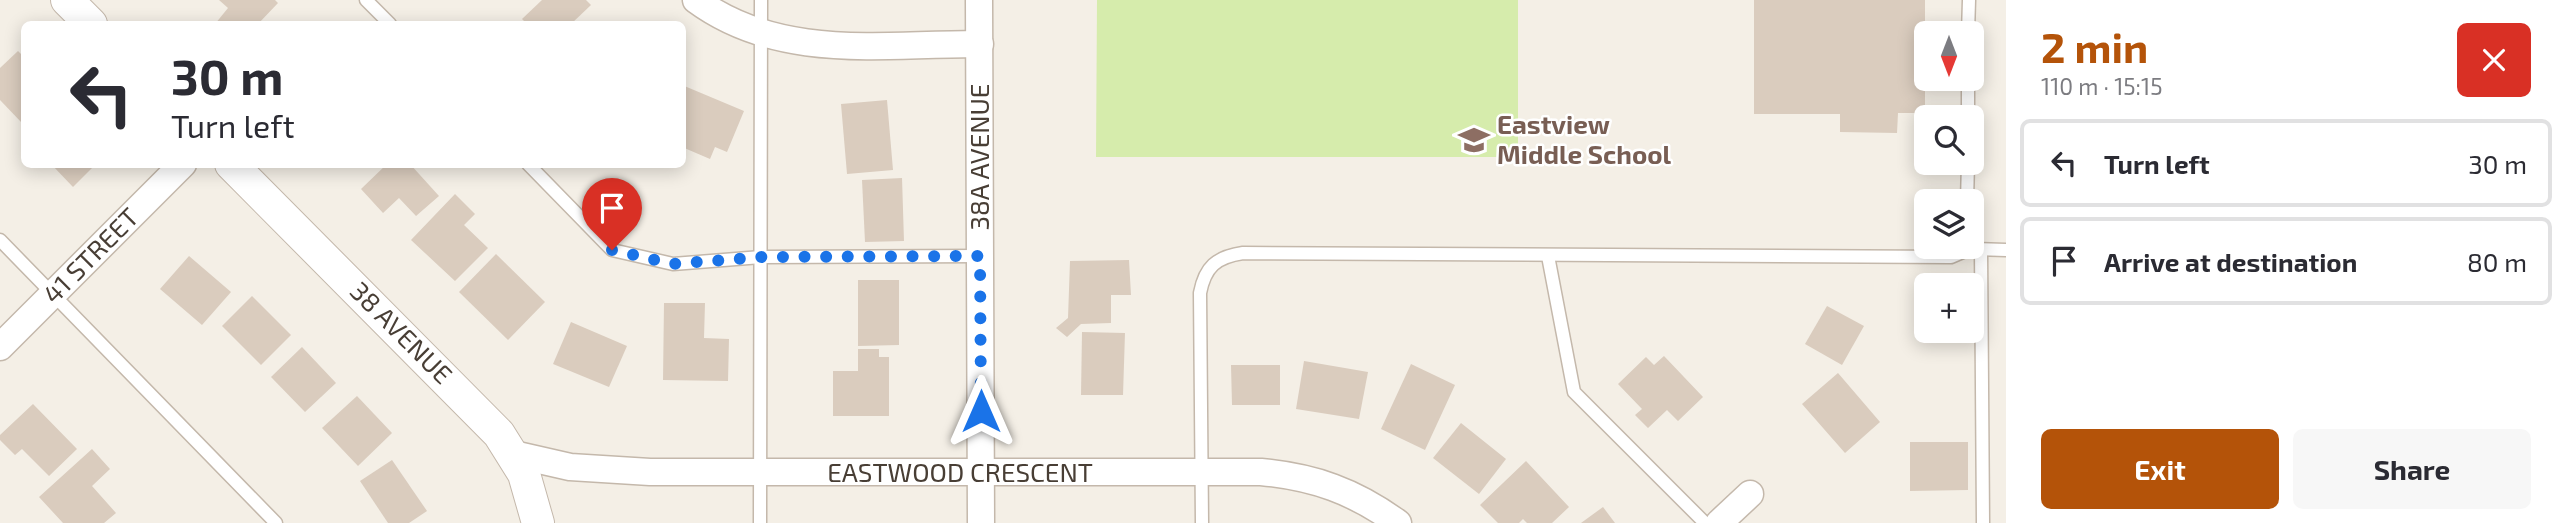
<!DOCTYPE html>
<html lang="en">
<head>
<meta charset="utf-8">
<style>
  body { margin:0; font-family:"Exo 2",sans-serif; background:#f7f7f7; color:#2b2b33; height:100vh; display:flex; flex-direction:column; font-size:26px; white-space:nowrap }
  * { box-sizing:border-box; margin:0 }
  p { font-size:23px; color:#7c7c81 }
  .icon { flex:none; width:38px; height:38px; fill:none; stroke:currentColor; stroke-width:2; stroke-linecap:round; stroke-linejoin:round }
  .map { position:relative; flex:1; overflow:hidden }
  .details { display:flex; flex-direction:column; background:#fff; width:560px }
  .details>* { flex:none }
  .top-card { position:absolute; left:21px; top:21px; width:665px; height:147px; border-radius:10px; box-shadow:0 4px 18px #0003; background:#fff; color:#2b2b33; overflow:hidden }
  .needle { width:46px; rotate:180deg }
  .controls { position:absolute; left:1914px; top:21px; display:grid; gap:14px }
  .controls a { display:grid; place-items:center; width:70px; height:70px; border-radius:10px; background:#fff; box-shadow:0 4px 18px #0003; font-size:35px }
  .pin { position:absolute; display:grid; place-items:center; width:60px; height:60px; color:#fff; margin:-72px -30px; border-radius:50% 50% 50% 0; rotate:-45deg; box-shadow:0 0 7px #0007 }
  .pin .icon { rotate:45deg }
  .me { position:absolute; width:77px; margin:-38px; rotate:0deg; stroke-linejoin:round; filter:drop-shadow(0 0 5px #0008) }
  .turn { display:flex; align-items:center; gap:24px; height:147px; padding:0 35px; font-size:32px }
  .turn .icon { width:91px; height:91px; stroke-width:2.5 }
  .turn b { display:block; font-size:49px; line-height:60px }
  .round { display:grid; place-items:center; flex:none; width:74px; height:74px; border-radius:10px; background:#f7f7f7 }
  .overview { display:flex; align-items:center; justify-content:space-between; height:119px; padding:0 35px }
  h1 { font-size:42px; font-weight:700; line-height:52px; color:#b45309 }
  .button { display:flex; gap:14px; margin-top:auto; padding:14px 35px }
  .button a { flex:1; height:80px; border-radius:10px; background:#b45309; color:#fff; font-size:28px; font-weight:700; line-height:80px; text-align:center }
  .button a+a { background:#f7f7f7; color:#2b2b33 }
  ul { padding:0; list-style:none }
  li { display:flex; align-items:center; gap:21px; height:88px; margin:0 14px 10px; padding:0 21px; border:4px solid #e1e1e2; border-radius:10px }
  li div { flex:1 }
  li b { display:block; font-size:26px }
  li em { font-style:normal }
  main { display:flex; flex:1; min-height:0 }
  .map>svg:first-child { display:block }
</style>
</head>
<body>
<main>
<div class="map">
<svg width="2006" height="523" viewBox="0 0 2006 523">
  <rect width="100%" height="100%" fill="#f4efe6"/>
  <polygon fill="#d6ecac" points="1097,0 1518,0 1518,157 1096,157"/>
  <g fill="#daccbe">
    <polygon points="219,0 275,0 278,3 258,24 215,24 228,8"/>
    <polygon points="542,0 586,0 591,5 571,24 527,24 522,19"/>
    <polygon points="1754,0 1925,0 1925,113 1898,113 1897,133 1840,132 1840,114 1754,114"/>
    <polygon points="18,51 24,57 22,123 0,100 0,68"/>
    <polygon points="682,85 744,111 727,152 715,147 710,159 682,147"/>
    <polygon points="887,100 893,170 847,174 841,104"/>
    <polygon points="51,164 96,164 73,187"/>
    <polygon points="387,164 410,164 439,196 416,216 399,198 383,213 361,189"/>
    <polygon points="902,178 904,241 865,242 862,180"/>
    <polygon points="455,194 475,214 464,225 488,248 455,281 411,240"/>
    <polygon points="496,254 545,302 508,340 459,292"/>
    <polygon points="189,256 231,292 202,325 160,289"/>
    <polygon points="1129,260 1131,295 1111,295 1111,323 1081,324 1067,337 1056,328 1068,318 1070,261"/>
    <polygon points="858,280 899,280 899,345 858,346"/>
    <polygon points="252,296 291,335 261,365 222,326"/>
    <polygon points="664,303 705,303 704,338 729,339 728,381 663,380"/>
    <polygon points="1827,306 1864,326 1842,365 1805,344"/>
    <polygon points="571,322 627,346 609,387 553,364"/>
    <polygon points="1082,332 1125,333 1123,395 1081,395"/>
    <polygon points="302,347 336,383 305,412 271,377"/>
    <polygon points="858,349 879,349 879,357 889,357 889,416 833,416 833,371 858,371"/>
    <polygon points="1664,356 1703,397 1678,421 1667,410 1648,428 1635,415 1642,409 1618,384 1646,357 1654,365"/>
    <polygon points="1304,361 1368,372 1359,419 1296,409"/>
    <polygon points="1411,364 1455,385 1425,450 1381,429"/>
    <polygon points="1231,365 1280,365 1280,405 1232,405"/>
    <polygon points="1838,373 1880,422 1845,453 1802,404"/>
    <polygon points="357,396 392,433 358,466 322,428"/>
    <polygon points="33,404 77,449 49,476 22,449 15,455 0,440 0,435"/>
    <polygon points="1461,423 1506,459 1479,494 1433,458"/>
    <polygon points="1910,442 1968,442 1968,490 1910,491"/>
    <polygon points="92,449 110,469 92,486 116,513 104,523 63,523 39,497"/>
    <polygon points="392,460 427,511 409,523 388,523 360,481"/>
    <polygon points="1526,461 1569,507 1552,523 1527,523 1523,519 1519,523 1498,523 1480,505"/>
    <polygon points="1603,507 1615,523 1581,523"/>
  </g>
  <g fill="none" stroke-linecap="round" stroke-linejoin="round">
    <defs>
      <g id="service">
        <polyline points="366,0 390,24"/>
        <polyline points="1968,33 1969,0"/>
        <polyline points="1968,117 1968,79"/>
        <polyline points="528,164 612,250 673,264 761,257 980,256"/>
        <polyline points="1967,201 1968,163"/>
        <polyline points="0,240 276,523"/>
        <polyline points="1975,249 2006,250"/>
        <polyline points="1981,250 1983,523"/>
        <polyline points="1548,256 1574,392 1705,523"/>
        <polyline points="760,523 761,0"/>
        <path d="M1202 523 1200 293C1205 267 1216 257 1243 253L1951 257 1972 248"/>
      </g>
      <g id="minor">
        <path d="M696 0C779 61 882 44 980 44"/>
        <polyline points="979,0 981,523"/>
        <polyline points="0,347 183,164"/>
        <path d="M513 454 570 467 650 472H1261C1314 477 1354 491 1398 523"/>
        <polyline points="1719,523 1750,494"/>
      </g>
      <g id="tertiary">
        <polyline points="67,0 91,24"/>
        <polyline points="231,164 499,434 524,474 538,523"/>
      </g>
    </defs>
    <use href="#service" stroke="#c4b8ab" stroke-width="15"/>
    <use href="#minor" stroke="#c4b8ab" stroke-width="29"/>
    <use href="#tertiary" stroke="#c4b8ab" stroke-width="34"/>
    <use href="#service" stroke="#fff" stroke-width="12"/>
    <use href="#minor" stroke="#fff" stroke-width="26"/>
    <use href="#tertiary" stroke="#fff" stroke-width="32"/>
  </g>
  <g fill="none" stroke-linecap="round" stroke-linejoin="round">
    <polyline stroke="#1a73e8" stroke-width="12" stroke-dasharray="0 21.6" points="612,250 673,264 761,257 980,256 981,411"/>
  </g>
  <defs>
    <symbol id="school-bare" viewBox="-9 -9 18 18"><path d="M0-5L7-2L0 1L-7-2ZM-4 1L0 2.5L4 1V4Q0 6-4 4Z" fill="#8d6e63" stroke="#fff" stroke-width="2.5" paint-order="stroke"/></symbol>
  </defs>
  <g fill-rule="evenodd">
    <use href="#school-bare" x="1452" y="118" width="44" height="44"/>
  </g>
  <g text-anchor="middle" stroke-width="5" stroke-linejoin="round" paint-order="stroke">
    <g font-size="26" font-weight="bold" fill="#785e54" stroke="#fff" text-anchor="start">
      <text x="1497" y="134">Eastview<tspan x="1497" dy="30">Middle School</tspan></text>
    </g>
    <g font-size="26" fill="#483e35" stroke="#fff">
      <text transform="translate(980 157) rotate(-90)" y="9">38A AVENUE</text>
      <text transform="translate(91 256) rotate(-45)" y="9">41 STREET</text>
      <text transform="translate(401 333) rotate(45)" y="9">38 AVENUE</text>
      <text x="960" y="482">EASTWOOD CRESCENT</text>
    </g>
  </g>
</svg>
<div class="controls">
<a><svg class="needle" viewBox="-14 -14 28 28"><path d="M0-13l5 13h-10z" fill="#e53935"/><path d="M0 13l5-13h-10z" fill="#7c7c81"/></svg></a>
<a><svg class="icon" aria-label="search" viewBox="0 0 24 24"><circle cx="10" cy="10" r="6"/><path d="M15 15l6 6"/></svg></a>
<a><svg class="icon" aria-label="layers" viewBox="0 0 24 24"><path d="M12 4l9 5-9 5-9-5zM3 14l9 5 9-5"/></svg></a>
<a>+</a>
</div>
<div class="pin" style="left:612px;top:250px;background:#d93025"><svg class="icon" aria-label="arrive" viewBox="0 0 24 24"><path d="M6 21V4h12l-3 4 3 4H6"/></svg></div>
<svg class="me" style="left:981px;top:411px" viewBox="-20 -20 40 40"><path d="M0-17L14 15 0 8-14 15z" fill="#1a73e8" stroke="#fff" stroke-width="4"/></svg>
<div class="top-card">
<div class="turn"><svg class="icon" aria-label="left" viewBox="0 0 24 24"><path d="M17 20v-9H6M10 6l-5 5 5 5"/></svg><div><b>30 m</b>Turn left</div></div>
</div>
</div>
<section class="details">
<div class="overview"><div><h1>2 min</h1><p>110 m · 15:15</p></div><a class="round" style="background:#d93025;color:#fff"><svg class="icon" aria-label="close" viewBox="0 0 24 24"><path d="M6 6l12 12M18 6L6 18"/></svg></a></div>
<ul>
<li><svg class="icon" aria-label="left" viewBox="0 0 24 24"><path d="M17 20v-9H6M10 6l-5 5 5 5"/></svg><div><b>Turn left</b></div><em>30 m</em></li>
<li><svg class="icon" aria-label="arrive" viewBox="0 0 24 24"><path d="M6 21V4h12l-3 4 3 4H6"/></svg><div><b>Arrive at destination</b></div><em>80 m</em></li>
</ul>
<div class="button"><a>Exit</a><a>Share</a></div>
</section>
</main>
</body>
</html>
